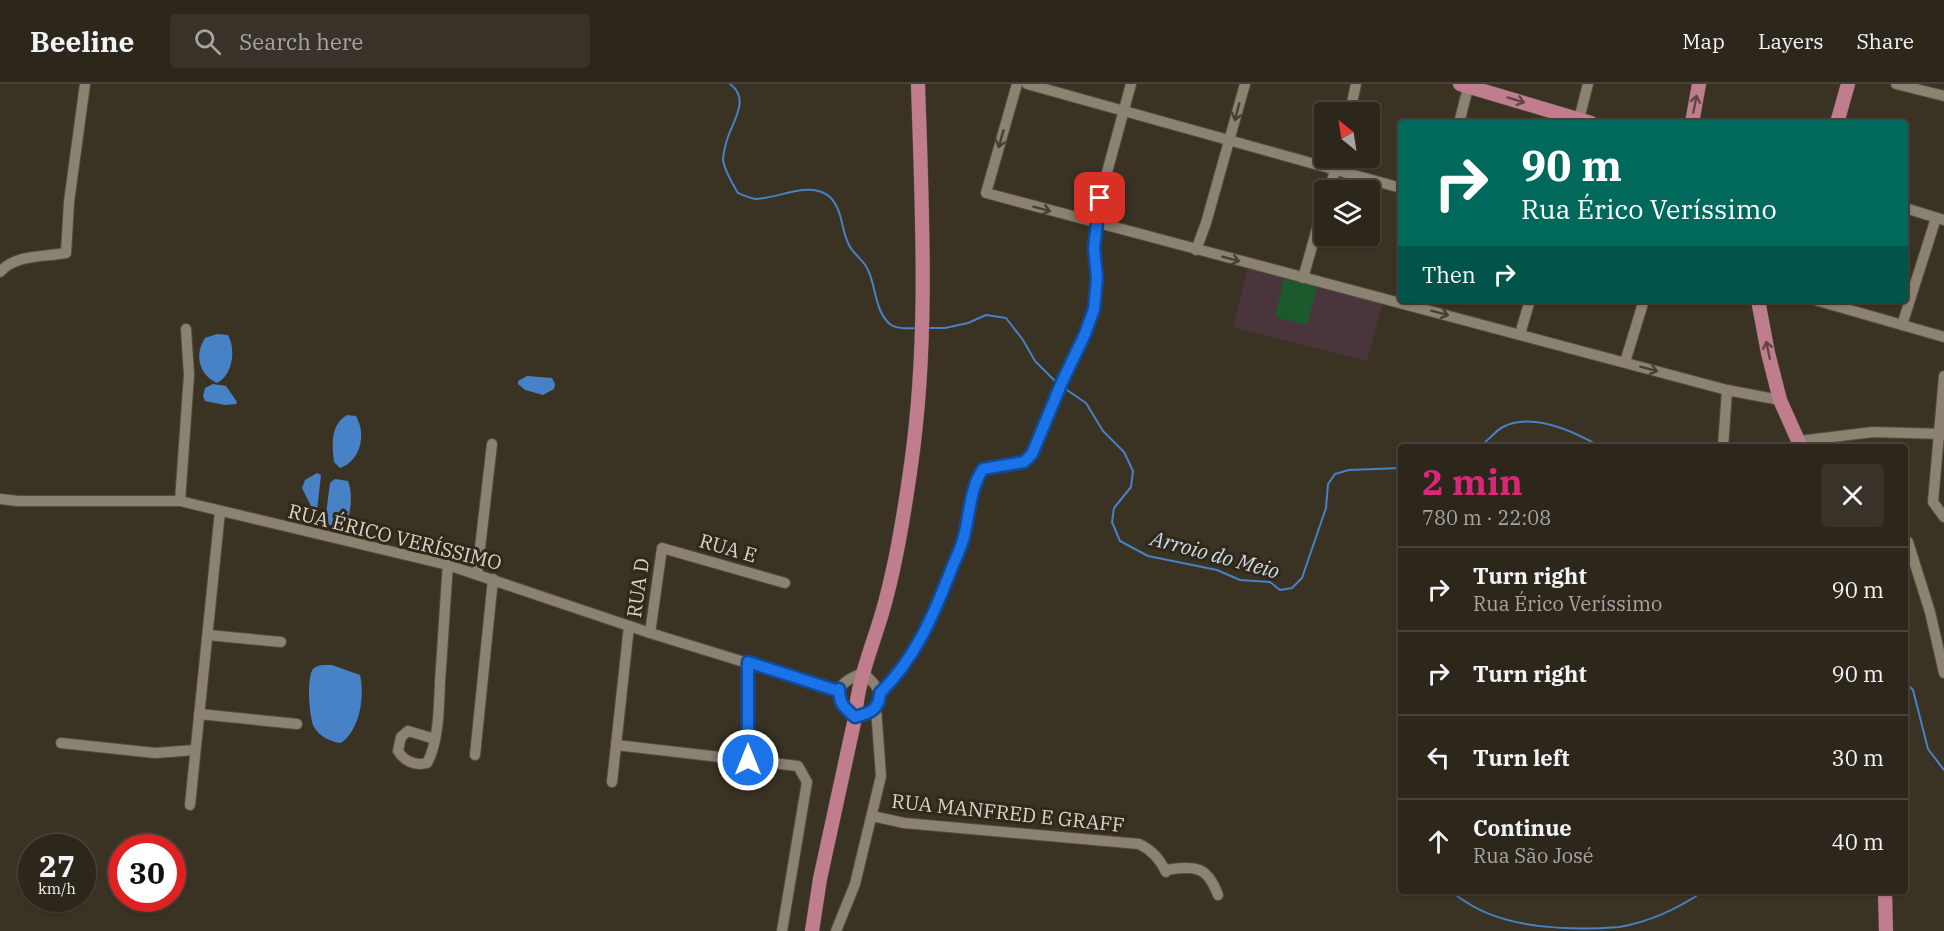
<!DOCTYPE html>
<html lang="en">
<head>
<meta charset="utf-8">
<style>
  body { margin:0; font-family:"IBM Plex Serif",serif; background:#383228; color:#f1f3f6; height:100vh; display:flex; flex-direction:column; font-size:22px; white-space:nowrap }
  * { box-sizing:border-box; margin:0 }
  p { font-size:20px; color:#a6a5a3 }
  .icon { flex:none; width:33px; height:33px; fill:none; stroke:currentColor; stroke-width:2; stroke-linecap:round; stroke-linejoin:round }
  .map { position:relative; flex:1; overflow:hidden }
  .side { position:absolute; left:1398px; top:360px; width:510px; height:450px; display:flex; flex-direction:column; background:#2c261b; border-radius:6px; box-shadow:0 2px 4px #0004,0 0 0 2px #48433a }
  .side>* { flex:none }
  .hud { position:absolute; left:1398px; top:36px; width:510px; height:183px; border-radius:6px; box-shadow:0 2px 4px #0004,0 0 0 2px #48433a; background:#00695c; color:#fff; overflow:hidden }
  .needle { width:39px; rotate:330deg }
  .controls { position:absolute; left:1314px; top:18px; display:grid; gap:12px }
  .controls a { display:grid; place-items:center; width:66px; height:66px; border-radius:6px; background:#2c261b; box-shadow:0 2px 4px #0004,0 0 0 2px #48433a; font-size:30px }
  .speed { position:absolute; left:18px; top:750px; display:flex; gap:12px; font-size:30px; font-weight:700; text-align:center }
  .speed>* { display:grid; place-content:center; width:78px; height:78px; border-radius:50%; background:#2c261b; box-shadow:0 2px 4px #0004,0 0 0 2px #48433a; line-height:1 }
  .speed small { font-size:15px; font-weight:400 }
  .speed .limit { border:9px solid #d22; background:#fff; color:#111 }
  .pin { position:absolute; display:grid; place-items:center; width:51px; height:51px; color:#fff; margin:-26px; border-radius:12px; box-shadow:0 3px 9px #0006 }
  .me { position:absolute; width:66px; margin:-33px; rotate:0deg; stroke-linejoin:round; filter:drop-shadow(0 0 4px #0008) }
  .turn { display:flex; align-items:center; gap:21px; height:126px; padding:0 24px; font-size:27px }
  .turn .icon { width:78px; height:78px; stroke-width:2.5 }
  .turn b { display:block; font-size:42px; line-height:51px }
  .then { display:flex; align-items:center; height:57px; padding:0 24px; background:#0003; gap:12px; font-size:22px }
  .round { display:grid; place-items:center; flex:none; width:63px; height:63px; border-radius:6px; background:#383228 }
  .headline { display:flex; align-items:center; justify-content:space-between; height:102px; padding:0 24px }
  h1 { font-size:36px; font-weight:800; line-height:45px; color:#db2777 }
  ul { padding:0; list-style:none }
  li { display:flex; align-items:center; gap:18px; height:84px; padding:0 24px; border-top:2px solid #48433a }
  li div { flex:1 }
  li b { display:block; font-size:22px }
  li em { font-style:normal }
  header { display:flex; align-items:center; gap:36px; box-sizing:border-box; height:84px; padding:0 30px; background:#2c261b; border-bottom:2px solid #48433a }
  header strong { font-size:28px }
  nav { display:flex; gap:33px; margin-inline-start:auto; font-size:21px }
  .search { width:420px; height:54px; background:#383228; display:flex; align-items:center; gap:15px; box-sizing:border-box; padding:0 21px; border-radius:6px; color:#a6a5a3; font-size:22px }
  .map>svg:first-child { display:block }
</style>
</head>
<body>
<header>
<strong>Beeline</strong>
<div class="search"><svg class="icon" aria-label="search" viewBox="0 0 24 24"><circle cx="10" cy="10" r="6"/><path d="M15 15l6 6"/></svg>Search here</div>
<nav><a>Map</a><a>Layers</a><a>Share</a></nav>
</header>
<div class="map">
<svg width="1944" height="847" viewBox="0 0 1944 847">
  <rect width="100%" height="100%" fill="#3a3324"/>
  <polygon fill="#49353b" points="1248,183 1383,218 1367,277 1233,243"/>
  <polygon fill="#1b5a2b" points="1284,195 1317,203 1307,241 1275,233"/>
  <g fill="#4682c5">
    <path d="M217 250 228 251C236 265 233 291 217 299 199 291 194 271 205 254Z"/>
    <polygon points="527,292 552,294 555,300 554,305 543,311 525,306 518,300 518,297"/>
    <polygon points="213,300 226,302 237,318 236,320 225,321 205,317 203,312 205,304"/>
    <path d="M347 331 356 332C367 351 360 377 340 384L334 378C332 361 330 341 347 331Z"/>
    <polygon points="317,389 321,391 317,427 315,430 302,404 305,396"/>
    <path d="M335 395 348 397C353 409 351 429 346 441H329L325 438 330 399Z"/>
    <path d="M332 581 360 591C365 612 360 646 341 659 330 658 319 652 314 643 309 633 306 590 314 584 319 580 327 581 332 581Z"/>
  </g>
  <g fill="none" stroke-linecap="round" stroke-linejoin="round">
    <g stroke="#4682c5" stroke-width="2">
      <path d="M730 0C751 15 732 38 727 56 725 61 724 69 723 74 723 85 733 100 738 109 743 111 750 114 755 115 778 115 811 95 831 114 843 127 841 146 849 161 853 170 864 176 868 186 876 202 875 229 891 241 898 246 910 244 918 244"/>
      <polyline points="927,244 945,244 968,239 986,231 1006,234 1023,256 1035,277 1057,299"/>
      <polyline points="1064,304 1086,319 1103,347 1124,368 1133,387 1131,403 1114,424 1112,438 1120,457 1148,472 1217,486 1240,496 1270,498 1280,506 1292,504 1302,494 1326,424 1328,400 1335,390 1349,386 1401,384"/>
      <path d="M1477 363C1488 359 1493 348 1503 343 1532 328 1575 348 1601 363"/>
      <polyline points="1905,598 1913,606 1928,665 1944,686"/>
      <path d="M1452 807C1456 812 1461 815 1466 818 1507 845 1571 847 1619 843 1649 838 1679 824 1704 807"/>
    </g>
    <defs>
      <g id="minor">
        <polyline points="1017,0 986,109 1727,306 1780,316"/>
        <polyline points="1027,0 1401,104"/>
        <polyline points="1896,0 1944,12"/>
        <polyline points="1350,28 1356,0"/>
        <polyline points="1459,39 1469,0"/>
        <polyline points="1578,39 1588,0"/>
        <polyline points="1329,106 1339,74"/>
        <polyline points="1905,124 1944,136"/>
        <polyline points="1196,166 1206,139 1245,0"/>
        <path d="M0 188C16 170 44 173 66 169L69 118 85 0"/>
        <polyline points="1303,194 1324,120"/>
        <polyline points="1815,216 1944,253"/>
        <polyline points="1902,241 1936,134"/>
        <polyline points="1520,250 1530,216"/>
        <polyline points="1625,278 1644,216"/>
        <polyline points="1944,292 1933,418 1944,433"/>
        <polyline points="1799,357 1873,348 1944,350"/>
        <polyline points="1723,363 1727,306"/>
        <polyline points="0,415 18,417 180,417 448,481 650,549 835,606 839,605"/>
        <polyline points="180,417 189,291 186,245"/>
        <polyline points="1905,458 1908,458 1930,528 1944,589"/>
        <polyline points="477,490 492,360"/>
        <polyline points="650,549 662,464 785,499"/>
        <polyline points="208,551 281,558"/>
        <path d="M863 589C887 609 888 625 855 634 831 614 833 600 863 589Z"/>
        <path d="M880 609C915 575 934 530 951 486 955 476 960 466 963 456 970 432 969 405 983 385L1024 378 1032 370 1062 298 1085 250 1094 225 1097 194 1094 163 1097 146 1096 139 1100 114 1131 0"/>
        <polyline points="199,630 297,640"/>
        <path d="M435 655 408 647 401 653 398 667C404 677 415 682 427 679 439 658 439 621 440 597 443 558 445 519 448 481"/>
        <polyline points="61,659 155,669 195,666"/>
        <polyline points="616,661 798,682 807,698 782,847"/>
        <polyline points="475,671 493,495"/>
        <polyline points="748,676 748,578"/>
        <polyline points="612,698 629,542"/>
        <polyline points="190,721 220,427"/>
        <path d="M872 732 904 739 1139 760C1152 766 1160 775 1166 788"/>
        <path d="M1165 786C1195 782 1207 781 1218 811"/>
        <polyline points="836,847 855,800 881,692 876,624"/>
      </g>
      <g id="major">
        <polyline points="1460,0 1591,39"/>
        <polyline points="1692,39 1699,0"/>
        <polyline points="1837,39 1848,0"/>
        <polyline points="1758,216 1768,269 1780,316 1801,363"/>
        <polyline points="1885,807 1886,847"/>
        <path d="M812 847 820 795 855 634C858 590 877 553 887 511 898 469 905 424 911 381 929 255 922 127 918 0"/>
      </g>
    </defs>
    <use href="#minor" stroke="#554e41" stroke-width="12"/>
    <use href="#major" stroke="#554e41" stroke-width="15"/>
    <use href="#minor" stroke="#8b8271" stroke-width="10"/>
    <use href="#major" stroke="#c07d8d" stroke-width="14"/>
  </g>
  <defs><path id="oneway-shaft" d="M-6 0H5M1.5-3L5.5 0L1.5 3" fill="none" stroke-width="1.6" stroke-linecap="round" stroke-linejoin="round" transform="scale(1.5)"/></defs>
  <g stroke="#624642">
    <use href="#oneway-shaft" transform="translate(1516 16) rotate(17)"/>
    <use href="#oneway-shaft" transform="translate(1695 20) rotate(-79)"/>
    <use href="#oneway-shaft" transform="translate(1768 266) rotate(-102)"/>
  </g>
  <g stroke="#473f30">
    <use href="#oneway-shaft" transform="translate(1237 28) rotate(105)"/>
    <use href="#oneway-shaft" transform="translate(1001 55) rotate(106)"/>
    <use href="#oneway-shaft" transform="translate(1042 125) rotate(15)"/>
    <use href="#oneway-shaft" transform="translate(1231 175) rotate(15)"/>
    <use href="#oneway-shaft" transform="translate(1440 229) rotate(15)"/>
    <use href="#oneway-shaft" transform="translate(1649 285) rotate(15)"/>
  </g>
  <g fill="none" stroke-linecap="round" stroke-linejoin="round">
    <defs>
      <path id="route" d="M748 676V578L835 606 839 605C839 619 844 624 855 633 870 629 879 626 880 609 915 575 934 530 951 486 955 476 960 466 963 456 970 432 969 406 983 385L1024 378 1032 370 1062 298 1085 250 1094 225 1097 194 1094 164 1100 114"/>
    </defs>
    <use href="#route" stroke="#114b97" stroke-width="15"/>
    <use href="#route" stroke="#1a73e8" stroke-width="10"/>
  </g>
  <g text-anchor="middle" stroke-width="6" stroke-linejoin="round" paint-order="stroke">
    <g font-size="20" fill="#d9d4cb" stroke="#30291a">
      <text transform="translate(395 453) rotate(14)" y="7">RUA ÉRICO VERÍSSIMO</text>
      <text transform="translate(728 464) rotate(16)" y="7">RUA E</text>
      <text transform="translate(638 504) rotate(-82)" y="7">RUA D</text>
      <text transform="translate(1008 729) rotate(6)" y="7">RUA MANFRED E GRAFF</text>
    </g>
    <g font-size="21" font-style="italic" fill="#cbdbed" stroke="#30291a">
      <text transform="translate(1215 471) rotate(15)" y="7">Arroio do Meio</text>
    </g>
  </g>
</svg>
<div class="controls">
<a><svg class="needle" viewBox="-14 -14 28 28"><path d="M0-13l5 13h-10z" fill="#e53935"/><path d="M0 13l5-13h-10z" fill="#a6a5a3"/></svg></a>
<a><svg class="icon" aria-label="layers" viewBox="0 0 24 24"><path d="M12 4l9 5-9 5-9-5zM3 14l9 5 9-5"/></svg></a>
</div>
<div class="speed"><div>27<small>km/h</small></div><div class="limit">30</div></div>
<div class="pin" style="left:1100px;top:114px;background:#d93025"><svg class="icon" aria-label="arrive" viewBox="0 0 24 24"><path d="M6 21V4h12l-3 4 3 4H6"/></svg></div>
<svg class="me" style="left:748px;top:676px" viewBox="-20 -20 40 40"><circle r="17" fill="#1a73e8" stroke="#fff" stroke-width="3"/><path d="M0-11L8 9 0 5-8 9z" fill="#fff"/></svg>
<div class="hud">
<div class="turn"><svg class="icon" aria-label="right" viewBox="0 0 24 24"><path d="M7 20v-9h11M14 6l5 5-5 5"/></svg><div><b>90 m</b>Rua Érico Veríssimo</div></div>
<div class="then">Then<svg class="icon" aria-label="right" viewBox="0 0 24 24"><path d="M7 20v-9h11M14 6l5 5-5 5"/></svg></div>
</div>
<section class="side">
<div class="headline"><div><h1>2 min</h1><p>780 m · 22:08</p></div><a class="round"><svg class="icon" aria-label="close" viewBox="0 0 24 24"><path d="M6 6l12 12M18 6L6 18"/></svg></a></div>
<ul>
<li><svg class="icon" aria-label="right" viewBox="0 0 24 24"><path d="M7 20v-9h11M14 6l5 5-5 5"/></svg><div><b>Turn right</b><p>Rua Érico Veríssimo</p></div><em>90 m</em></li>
<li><svg class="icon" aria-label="right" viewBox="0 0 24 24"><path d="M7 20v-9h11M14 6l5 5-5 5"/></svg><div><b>Turn right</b></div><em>90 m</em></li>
<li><svg class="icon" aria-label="left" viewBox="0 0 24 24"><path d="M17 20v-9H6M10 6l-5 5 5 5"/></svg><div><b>Turn left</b></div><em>30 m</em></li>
<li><svg class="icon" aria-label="ahead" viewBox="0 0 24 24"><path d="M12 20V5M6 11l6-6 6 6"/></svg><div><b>Continue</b><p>Rua São José</p></div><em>40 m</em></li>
</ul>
</section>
</div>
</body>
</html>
